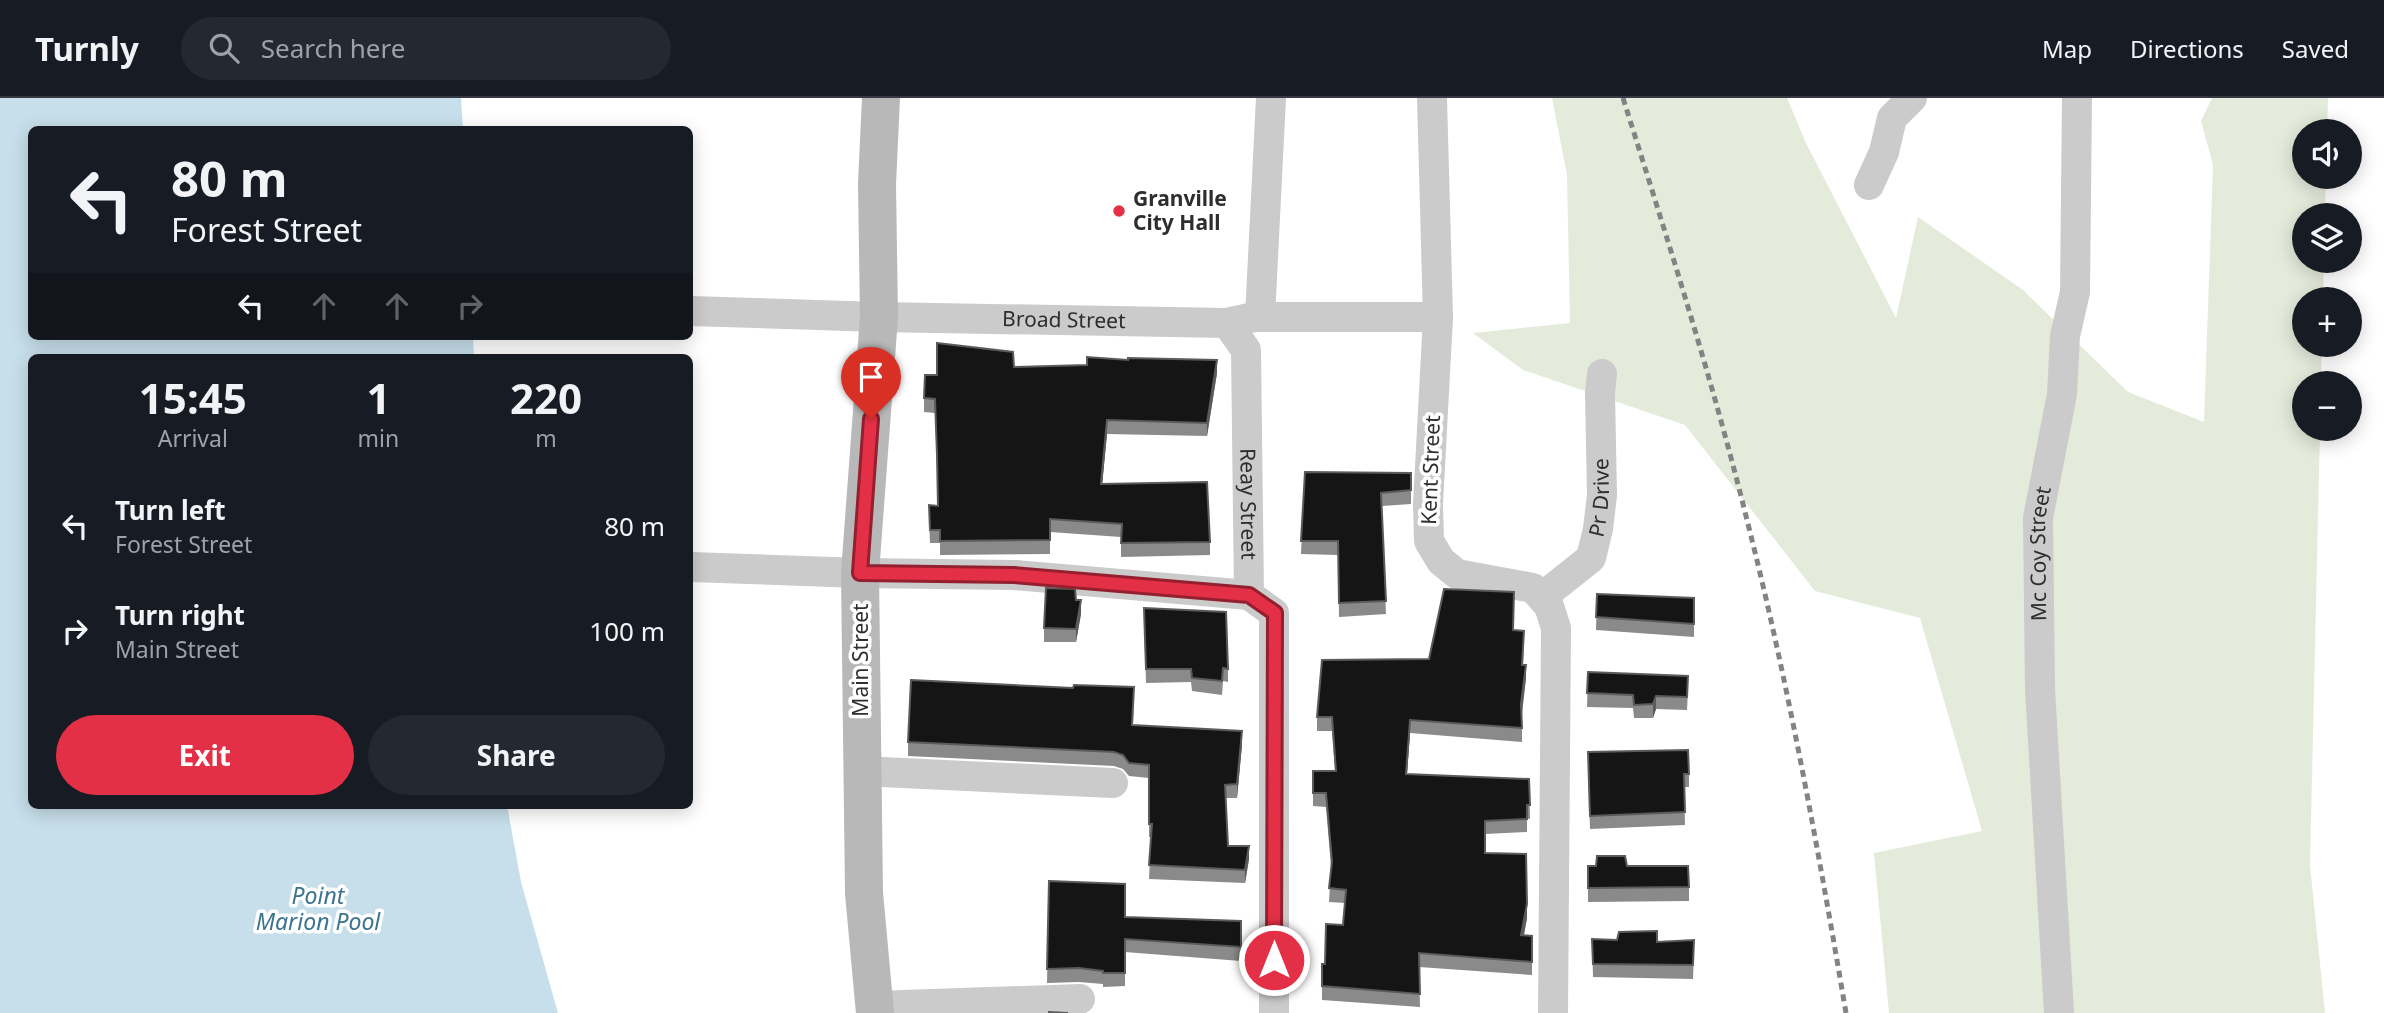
<!DOCTYPE html>
<html lang="en">
<head>
<meta charset="utf-8">
<style>
  body { margin:0; font-family:"Noto Sans",sans-serif; background:#242831; color:#f1f3f6; height:100vh; display:flex; flex-direction:column; font-size:26px; white-space:nowrap }
  * { box-sizing:border-box; margin:0 }
  p { font-size:23px; color:#9ea1a6 }
  .icon { flex:none; width:38px; height:38px; fill:none; stroke:currentColor; stroke-width:2; stroke-linecap:round; stroke-linejoin:round }
  .map { position:relative; flex:1; overflow:hidden }
  .details { position:absolute; left:28px; top:256px; width:665px; height:455px; display:flex; flex-direction:column; background:#171b24; border-radius:10px; box-shadow:0 4px 18px #0003 }
  .details>* { flex:none }
  .hud { position:absolute; left:28px; top:28px; width:665px; height:214px; border-radius:10px; box-shadow:0 4px 18px #0003; background:#171b24; color:#f1f3f6; overflow:hidden }
  .tools { position:absolute; left:2292px; top:21px; display:grid; gap:14px }
  .tools a { display:grid; place-items:center; width:70px; height:70px; border-radius:50%; background:#171b24; box-shadow:0 4px 18px #0003; font-size:35px }
  .pin { position:absolute; display:grid; place-items:center; width:60px; height:60px; color:#fff; margin:-72px -30px; border-radius:50% 50% 50% 0; rotate:-45deg; box-shadow:0 0 7px #0007 }
  .pin .icon { rotate:45deg }
  .me { position:absolute; width:77px; margin:-38px; rotate:0deg; stroke-linejoin:round; filter:drop-shadow(0 0 5px #0008) }
  .turn { display:flex; align-items:center; gap:24px; height:147px; padding:0 28px; font-size:32px }
  .turn .icon { width:91px; height:91px; stroke-width:2.5 }
  .turn b { display:block; font-size:49px; line-height:60px }
  .lanes { display:flex; align-items:center; height:66px; padding:0 28px; background:#0003; justify-content:center; gap:35px; direction:ltr }
  .lanes .off { opacity:.35 }
  .eta { display:flex; justify-content:space-evenly; align-items:center; height:119px; text-align:center }
  .eta b { font-size:42px; font-weight:700; line-height:49px }
  .primary-button { display:flex; gap:14px; margin-top:auto; padding:14px 28px }
  .primary-button a { flex:1; height:80px; border-radius:42px; background:#e43046; color:#fff; font-size:28px; font-weight:700; line-height:80px; text-align:center }
  .primary-button a+a { background:#242831; color:#f1f3f6 }
  ul { padding:0; list-style:none }
  li { display:flex; align-items:center; gap:21px; height:105px; padding:0 28px }
  li div { flex:1 }
  li b { display:block; font-size:26px }
  li em { font-style:normal }
  header { display:flex; align-items:center; gap:42px; box-sizing:border-box; height:98px; padding:0 35px; background:#171b24; border-bottom:2px solid #363941 }
  header strong { font-size:33px }
  nav { display:flex; gap:38px; margin-inline-start:auto; font-size:24px }
  .search { width:490px; height:63px; background:#242831; display:flex; align-items:center; gap:18px; box-sizing:border-box; padding:0 24px; border-radius:38px; color:#9ea1a6; font-size:26px }
  .map>svg:first-child { display:block }
</style>
</head>
<body>
<header>
<strong>Turnly</strong>
<div class="search"><svg class="icon" aria-label="search" viewBox="0 0 24 24"><circle cx="10" cy="10" r="6"/><path d="M15 15l6 6"/></svg>Search here</div>
<nav><a>Map</a><a>Directions</a><a>Saved</a></nav>
</header>
<div class="map">
<svg width="2384" height="915" viewBox="0 0 2384 915">
  <rect width="100%" height="100%" fill="#fff"/>
  <polygon fill="#e4ebdb" points="1552,0 1787,0 1806,45 1896,220 1918,119 2023,192 2128,294 2204,324 2213,67 2201,23 2212,0 2328,0 2327,33 2305,33 2305,79 2326,79 2325,117 2305,117 2305,163 2324,163 2323,201 2305,201 2305,247 2322,247 2321,285 2305,285 2305,331 2320,331 2310,767 2325,915 1889,915 1874,755 1982,733 1920,520 1815,493 1685,327 1523,272 1473,235 1570,225 1567,77"/>
  <polygon fill="#c7dfeb" points="0,0 461,0 463,31 32,32 32,238 473,238 474,259 32,259 32,707 507,707 521,784 558,915 0,915"/>
  <g fill="none" stroke-linecap="round" stroke-linejoin="round">
    <g stroke="#cbcbcb" stroke-width="30">
      <polyline points="1432,0 1438,219 1428,406 1429,443 1441,463 1457,476 1533,490 1549,508 1556,530 1553,915"/>
      <polyline points="1869,87 1884,54 1892,20 1912,0"/>
      <path id="s1" d="M690 213 879 219 1227 225 1254 219H1438"/>
      <polyline points="1260,219 1271,0"/>
      <path id="s2" d="M1227 225 1246 252 1249 497 1274 515V915"/>
      <polyline points="690,469 860,475 1014,477 1249,497"/>
      <path id="s3" d="M1542 499 1591 460 1598 431 1602 397 1600 295 1602 276"/>
      <polyline points="861,673 1113,685"/>
      <polyline points="874,908 1080,901"/>
      <path id="s4" d="M2059 915 2040 591 2038 420 2062 296 2065 238 2075 194 2077 0"/>
    </g>
    <polyline stroke="#b8b8b8" stroke-width="38" points="875,915 864,795 860,475 879,219 877,86 881,0"/>
    <path stroke="#838383" stroke-width="5" stroke-dasharray="7 5" stroke-linecap="butt" d="M1623 0C1667 140 1712 280 1747 422 1788 584 1818 750 1846 915"/>
  </g>
  <g fill="#8a8a8a">
    <polygon points="1014,269 1217,275 1207,338 1107,336 1102,386 1210,444 1210,457 1121,459 1121,439 1050,434 1050,456 940,457 940,445 930,445 929,420 929,407 937,408 937,370 935,315 924,314 924,300 937,277"/>
    <polygon points="1305,374 1411,388 1411,406 1382,408 1386,516 1339,519 1338,457 1301,456"/>
    <polygon points="1597,496 1694,500 1694,539 1596,532"/>
    <polygon points="1081,516 1076,544 1044,544 1044,530"/>
    <polygon points="1144,524 1228,571 1228,584 1223,583 1222,597 1192,593 1191,584 1146,585"/>
    <polygon points="1513,532 1524,546 1523,567 1526,580 1522,617 1522,644 1410,635 1407,676 1529,681 1530,721 1527,720 1527,734 1485,736 1485,755 1527,820 1524,837 1532,838 1532,877 1419,869 1420,909 1322,902 1322,866 1325,866 1343,827 1345,805 1329,804 1331,769 1326,709 1313,708 1313,673 1335,673 1332,633 1317,633 1317,619 1429,561"/>
    <polygon points="1588,574 1688,591 1687,612 1656,611 1653,620 1634,620 1633,610 1587,609"/>
    <polygon points="1134,589 1133,627 1242,647 1237,700 1226,700 1228,748 1249,761 1245,785 1149,781 1151,739 1149,739 1149,680 1129,678 1123,671 1114,668 908,658 908,644 1073,590"/>
    <polygon points="1588,668 1689,676 1689,689 1684,689 1685,727 1590,731"/>
    <polygon points="1588,768 1627,768 1689,789 1689,803 1588,804"/>
    <polygon points="1049,783 1125,819 1241,823 1241,863 1125,854 1125,888 1103,889 1103,886 1079,884 1047,885"/>
    <polygon points="1592,841 1657,844 1694,855 1693,881 1593,879"/>
  </g>
  <g fill="#5b5b5b">
    <polygon points="1217,262 1217,275 1207,338 1207,325"/>
    <polygon points="1107,322 1107,336 1101,399 1101,386"/>
    <polygon points="1081,502 1081,516 1076,544 1076,531"/>
    <polygon points="1526,567 1526,580 1521,620 1521,606"/>
    <polygon points="1656,598 1656,611 1653,620 1653,606"/>
    <polygon points="1410,622 1410,635 1406,689 1406,676"/>
    <polygon points="1242,633 1242,647 1237,700 1237,686"/>
    <polygon points="1249,748 1249,761 1245,785 1245,772"/>
    <polygon points="1527,806 1527,820 1521,851 1521,837"/>
  </g>
  <g fill="#151515" stroke="#5b5b5b" stroke-width="2">
    <polygon points="937,245 1013,254 1014,269 1087,267 1087,259 1128,262 1128,260 1217,262 1207,325 1107,322 1101,386 1207,384 1210,444 1121,445 1122,426 1050,421 1050,442 940,443 940,432 930,432 929,407 938,408 937,357 935,301 924,300 925,277 937,277"/>
    <polygon points="1305,374 1411,375 1411,392 1381,395 1386,503 1339,505 1338,443 1301,443"/>
    <polygon points="1046,490 1075,491 1076,502 1081,502 1076,531 1044,530"/>
    <polygon points="1444,491 1514,494 1513,532 1524,533 1522,567 1526,567 1521,606 1522,630 1410,622 1406,676 1529,681 1530,707 1527,707 1527,721 1485,723 1485,755 1526,756 1527,806 1521,837 1532,838 1532,864 1419,855 1420,896 1322,888 1322,866 1325,866 1326,826 1343,827 1346,792 1329,790 1332,763 1326,695 1313,695 1313,673 1336,673 1332,619 1317,619 1322,562 1429,561"/>
    <polygon points="1597,496 1694,500 1694,526 1596,519"/>
    <polygon points="1144,510 1226,514 1228,571 1223,570 1222,583 1192,580 1191,571 1146,571"/>
    <polygon points="1588,574 1688,578 1687,599 1656,598 1653,606 1634,607 1633,597 1587,595"/>
    <polygon points="911,582 1073,590 1074,587 1134,589 1132,627 1242,633 1237,686 1225,687 1228,748 1249,748 1245,772 1149,767 1152,726 1149,726 1149,667 1129,665 1123,657 1114,654 908,644"/>
    <polygon points="1688,652 1689,676 1684,676 1685,714 1590,718 1588,654"/>
    <polygon points="1597,758 1625,758 1627,768 1688,768 1689,789 1588,790 1588,768 1596,768"/>
    <polygon points="1049,783 1125,786 1125,819 1241,823 1241,849 1125,841 1125,875 1103,875 1103,873 1079,870 1047,871"/>
    <polygon points="1657,833 1657,844 1694,842 1693,867 1593,866 1592,841 1617,842 1619,834"/>
    <polygon points="1049,914 1068,915 1049,915"/>
  </g>
  <g fill="none" stroke-linecap="round" stroke-linejoin="round">
    <defs>
      <polyline id="route" points="871,321 860,475 1014,477 1249,497 1275,515 1274,862"/>
    </defs>
    <use href="#route" stroke="#941f2e" stroke-width="18"/>
    <use href="#route" stroke="#e43046" stroke-width="12"/>
  </g>
  <circle fill="#e43046" stroke="#fff" stroke-width="2.5" cx="1119" cy="113" r="7"/>
  <g text-anchor="middle" stroke-width="7" stroke-linejoin="round" paint-order="stroke">
    <g font-size="21" font-weight="bold" fill="#2e2e2e" stroke="#fff" text-anchor="start">
      <text x="1133" y="108">Granville<tspan x="1133" dy="24">City Hall</tspan></text>
    </g>
    <g font-size="21" fill="#2e2e2e" stroke="#fff">
      <text dy="7" stroke="none"><textPath href="#s1" startOffset="374">Broad Street</textPath></text>
      <text transform="translate(1431 372) rotate(-88)" y="7">Kent Street</text>
      <text dy="7" stroke="none"><textPath href="#s3" startOffset="124">Pr Drive</textPath></text>
      <text dy="7" stroke="none"><textPath href="#s2" startOffset="187">Reay Street</textPath></text>
      <text dy="7" stroke="none"><textPath href="#s4" startOffset="460">Mc Coy Street</textPath></text>
      <text transform="translate(861 562) rotate(-90)" y="7">Main Street</text>
    </g>
    <g font-size="23" font-style="italic" fill="#3c738f" stroke="#fff">
      <text x="318" y="806">Point<tspan x="318" dy="26">Marion Pool</tspan></text>
    </g>
  </g>
</svg>
<div class="tools">
<a><svg class="icon" aria-label="sound" viewBox="0 0 24 24"><path d="M4 9h4l5-4v14l-5-4H4zM17 9q2 3 0 6"/></svg></a>
<a><svg class="icon" aria-label="layers" viewBox="0 0 24 24"><path d="M12 4l9 5-9 5-9-5zM3 14l9 5 9-5"/></svg></a>
<a>+</a>
<a>−</a>
</div>
<div class="pin" style="left:871px;top:321px;background:#d93025"><svg class="icon" aria-label="arrive" viewBox="0 0 24 24"><path d="M6 21V4h12l-3 4 3 4H6"/></svg></div>
<svg class="me" style="left:1274px;top:862px" viewBox="-20 -20 40 40"><circle r="17" fill="#e43046" stroke="#fff" stroke-width="3"/><path d="M0-11L8 9 0 5-8 9z" fill="#fff"/></svg>
<div class="hud">
<div class="turn"><svg class="icon" aria-label="left" viewBox="0 0 24 24"><path d="M17 20v-9H6M10 6l-5 5 5 5"/></svg><div><b>80 m</b>Forest Street</div></div>
<div class="lanes"><svg class="icon" aria-label="left" viewBox="0 0 24 24"><path d="M17 20v-9H6M10 6l-5 5 5 5"/></svg><svg class="icon off" aria-label="ahead" viewBox="0 0 24 24"><path d="M12 20V5M6 11l6-6 6 6"/></svg><svg class="icon off" aria-label="ahead" viewBox="0 0 24 24"><path d="M12 20V5M6 11l6-6 6 6"/></svg><svg class="icon off" aria-label="right" viewBox="0 0 24 24"><path d="M7 20v-9h11M14 6l5 5-5 5"/></svg></div>
</div>
<section class="details">
<div class="eta">
<div><b>15:45</b><p>Arrival</p></div>
<div><b>1</b><p>min</p></div>
<div><b>220</b><p>m</p></div>
</div>
<ul>
<li><svg class="icon" aria-label="left" viewBox="0 0 24 24"><path d="M17 20v-9H6M10 6l-5 5 5 5"/></svg><div><b>Turn left</b><p>Forest Street</p></div><em>80 m</em></li>
<li><svg class="icon" aria-label="right" viewBox="0 0 24 24"><path d="M7 20v-9h11M14 6l5 5-5 5"/></svg><div><b>Turn right</b><p>Main Street</p></div><em>100 m</em></li>
</ul>
<div class="primary-button"><a>Exit</a><a>Share</a></div>
</section>
</div>
</body>
</html>
